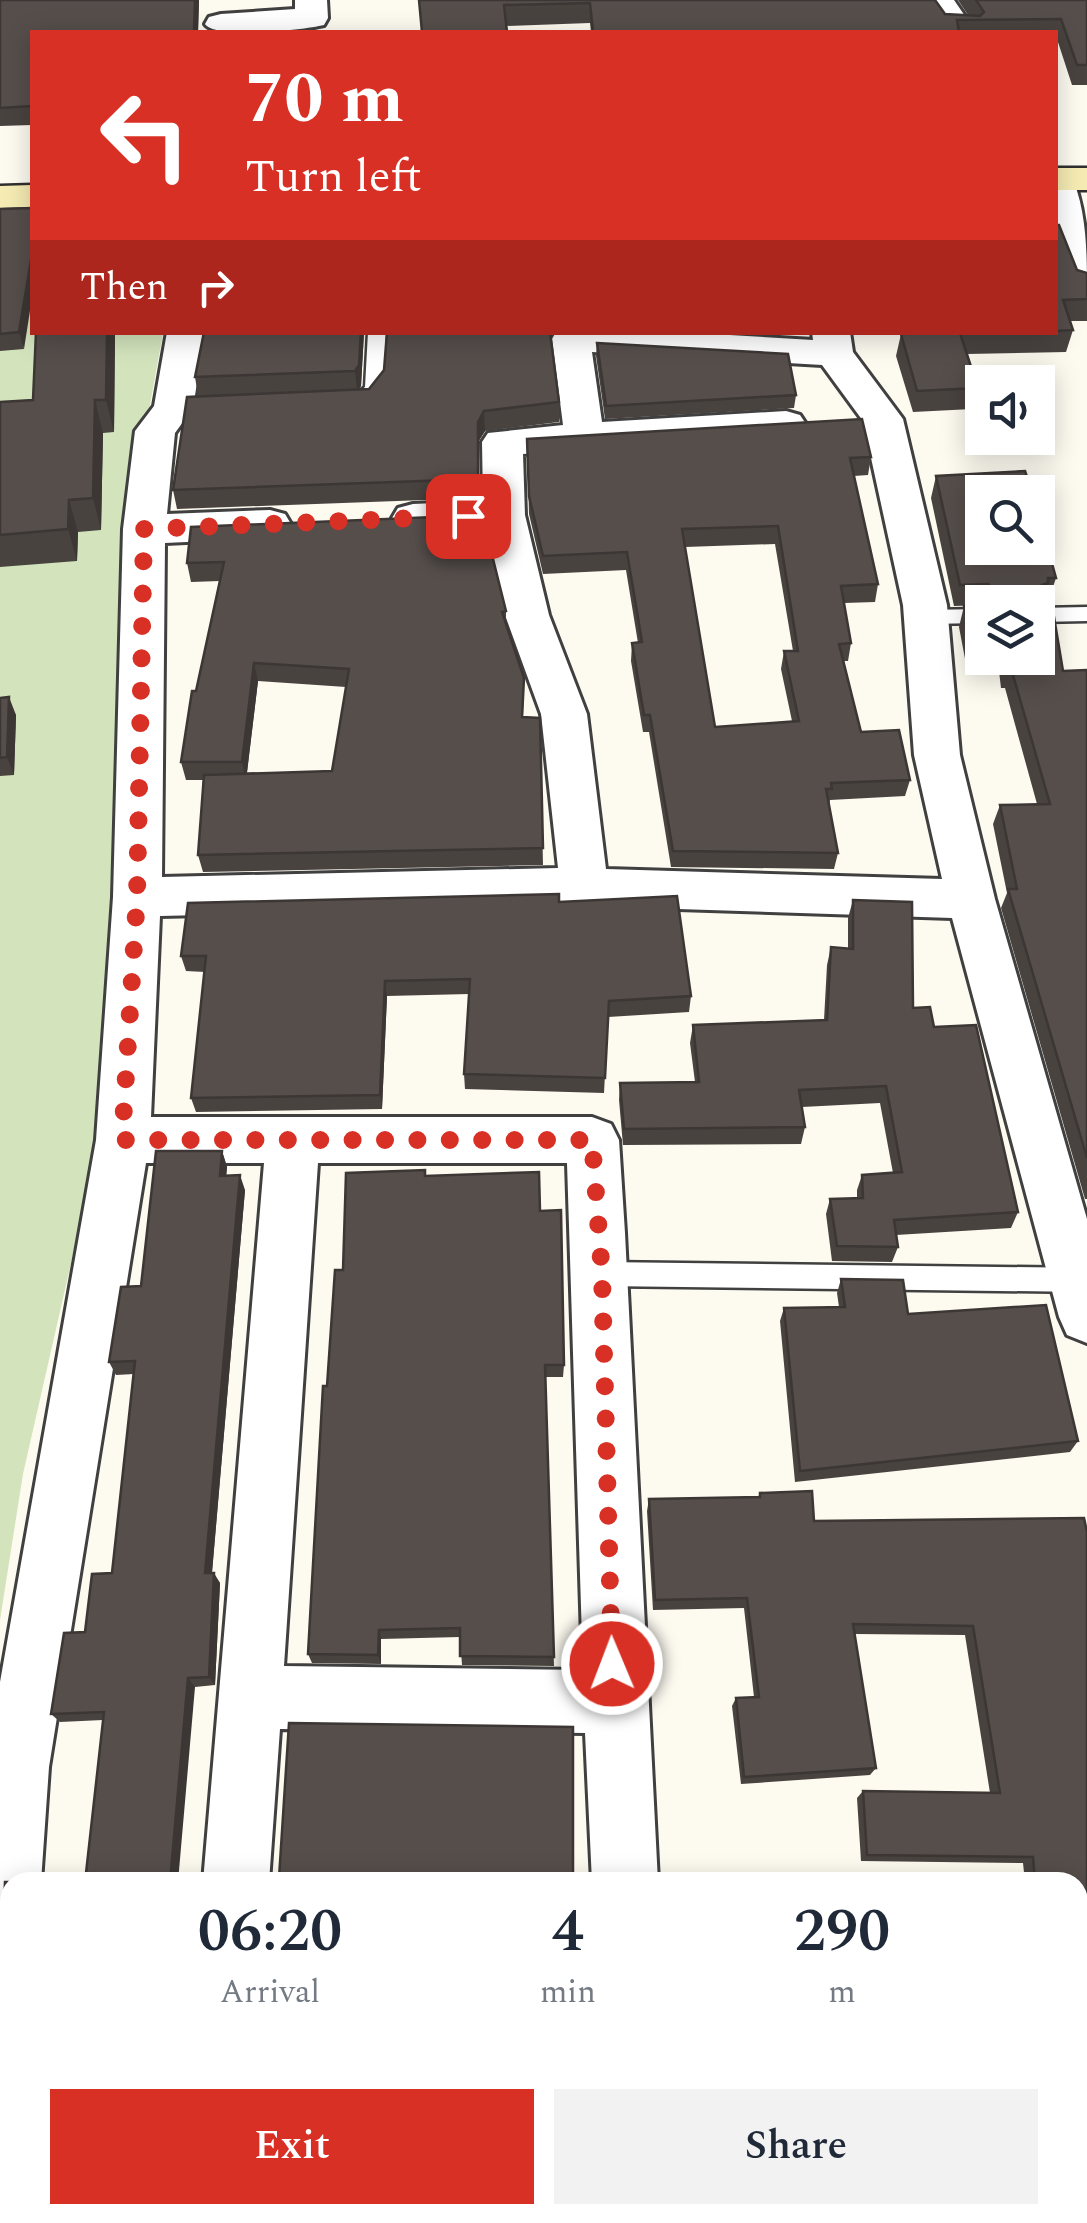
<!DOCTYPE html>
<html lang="en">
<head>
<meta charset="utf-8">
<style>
  body { margin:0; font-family:Spectral,serif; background:#f2f2f3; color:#1f2937; height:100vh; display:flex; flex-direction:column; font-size:38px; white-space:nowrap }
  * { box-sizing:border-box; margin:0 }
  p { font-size:32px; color:#747a83 }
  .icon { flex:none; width:55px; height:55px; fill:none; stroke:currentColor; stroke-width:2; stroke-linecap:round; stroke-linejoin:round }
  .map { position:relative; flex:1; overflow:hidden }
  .side { position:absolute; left:0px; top:1872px; width:1088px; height:352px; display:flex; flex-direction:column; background:#fff; border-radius:30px 30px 0 0; box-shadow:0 5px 25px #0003 }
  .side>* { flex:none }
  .top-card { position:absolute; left:30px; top:30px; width:1028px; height:305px; border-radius:0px; box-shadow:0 5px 25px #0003; background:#d93025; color:#fff; overflow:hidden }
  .buttons { position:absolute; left:965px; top:365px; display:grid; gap:20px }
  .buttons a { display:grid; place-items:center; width:90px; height:90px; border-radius:0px; background:#fff; box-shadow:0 5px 25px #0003; font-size:50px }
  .pin { position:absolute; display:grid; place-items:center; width:85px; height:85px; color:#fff; margin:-42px; border-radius:20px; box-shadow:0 5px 15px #0006 }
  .me { position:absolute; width:110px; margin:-55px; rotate:359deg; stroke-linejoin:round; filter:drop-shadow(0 0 8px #0008) }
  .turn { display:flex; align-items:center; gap:35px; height:210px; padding:0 50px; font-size:45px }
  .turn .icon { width:130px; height:130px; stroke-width:2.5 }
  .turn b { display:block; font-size:70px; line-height:85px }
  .then { display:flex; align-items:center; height:95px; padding:0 50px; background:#0003; gap:20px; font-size:38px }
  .eta { display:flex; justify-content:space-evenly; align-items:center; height:170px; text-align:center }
  .eta b { font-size:60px; font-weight:600; line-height:70px }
  .primary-button { display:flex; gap:20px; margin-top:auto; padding:20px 50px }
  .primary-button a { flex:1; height:115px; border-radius:0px; background:#d93025; color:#fff; font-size:40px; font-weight:600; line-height:115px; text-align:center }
  .primary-button a+a { background:#f2f2f3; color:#1f2937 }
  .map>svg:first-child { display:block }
</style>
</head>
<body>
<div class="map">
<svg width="1087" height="2223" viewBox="0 0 1087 2223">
  <rect width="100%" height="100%" fill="#fdfaf0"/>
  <polygon fill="#d3e4bd" points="32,309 32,332 163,333 126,538 102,1127 23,1474 0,1620 0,310"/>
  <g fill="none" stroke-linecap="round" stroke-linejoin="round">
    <defs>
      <g id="lane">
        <polygon points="368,332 386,332 383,388 371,405 356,407 347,401 365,387"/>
        <polygon points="1087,607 1087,621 1038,622 1038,608"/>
        <polygon points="982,609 982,623 927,624 917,617 927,610"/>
        <polygon points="602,1262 1087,1268 1087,1292 602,1286 593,1282 589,1274 593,1266"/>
      </g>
      <g id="street">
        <path d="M295 0H327L328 18 324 25C303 30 216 40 205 24L209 17 221 14 295 9Z"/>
        <polygon points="922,0 954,0 976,32 944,32"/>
        <path d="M1055 169 1069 171C1087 206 1087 253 1087 293L1074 290C1050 255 1055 209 1055 169Z"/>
        <path d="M167 332H205L193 408 175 433 167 514 270 510 285 514 291 524 285 534 270 538 165 543 162 877 558 868 541 714 505 615 486 530 413 532 398 528 392 518 398 508 413 504 483 501 482 442 488 433 563 425 552 339 556 332H678L813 340 812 332H850L853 352 903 419 947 605 960 755 995 899 1087 1219V1343L1067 1335 1059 1317 952 918 584 906 160 916 151 1117H592L611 1124 619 1140 625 1233 658 1882H592L585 1733 280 1729 269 1882H203L264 1163H146L49 1767 41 1882H10V1943L0 1948V1682L96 1140 113 897 123 529 135 431 154 406ZM592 352 822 365 863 421 903 605 914 755 942 879 606 869 587 714 549 615 525 515 523 454 786 437 800 433 806 424 800 415 786 411 602 422ZM318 1163H567L583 1670 284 1666Z"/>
        <rect x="177" y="2215" width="72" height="8"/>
        <polygon points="611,2215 683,2215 684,2223 612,2223"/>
      </g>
      <g id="secondary">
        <rect x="1055" y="168" width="32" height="22"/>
        <polygon points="32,185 32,207 0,208 0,186"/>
      </g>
    </defs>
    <use href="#lane" stroke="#404040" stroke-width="5"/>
    <use href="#street" stroke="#404040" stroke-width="6"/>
    <use href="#secondary" stroke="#2f2f2f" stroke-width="5"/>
    <use href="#lane" fill="#fff" fill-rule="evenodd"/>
    <use href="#street" fill="#fff" fill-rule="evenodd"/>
    <use href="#secondary" fill="#f5ebb3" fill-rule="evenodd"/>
  </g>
  <g fill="#494340" fill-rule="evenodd">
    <polygon points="0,0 199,0 198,32 32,32 32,125 0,126"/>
    <polygon points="419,0 935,0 945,14 968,15 958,0 1087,0 1087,85 1072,85 1057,39 1055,39 1055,32 591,32 590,23 506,26"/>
    <polygon points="0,209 24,349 0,351"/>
    <polygon points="1055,225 1077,270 1087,273 1087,321 1070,321 1073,330 1066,352 967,354 978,388 972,409 913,412 896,356 901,334 912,332 1055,332"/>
    <polygon points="36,332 115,332 114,432 103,433 101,530 78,532 77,561 0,567 0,402 33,400"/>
    <polygon points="364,332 361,386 359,389 369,389 384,370 387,332 552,332 550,335 559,402 559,422 485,431 478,442 479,498 177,509 173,490 198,396 195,377"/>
    <polygon points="750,332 790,332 790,335"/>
    <polygon points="597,343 796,395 794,408 605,419 596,356"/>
    <path d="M527 439 871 457 868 475 854 476 878 584 875 602 844 603 851 643 848 661H844L861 732 910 780 905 796 830 800 829 805 838 853 834 869 671 867 649 732H643L631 661 632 643H638L626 570 543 574 529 514ZM775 544 793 651H784L781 669 792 721 715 727 685 547Z"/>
    <path d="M936 476 1056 578 1049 599H1043L1042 602 1063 671 1087 670V1199H1085L1001 908 1007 893 993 824 1000 805 1037 804 1005 688H1001L998 663 966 664 959 627 964 606 982 605 954 606 931 498ZM982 602H1038V658H982Z"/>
    <path d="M191 527 506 611V626L524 678 523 717 540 718 543 865 203 872 198 855 203 780H186L181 762 220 581 191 582 187 563ZM258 681 346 687 332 771 247 773Z"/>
    <polygon points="0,698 16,715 14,775 0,776"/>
    <polygon points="853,900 913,1008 934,1027 1018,1212 1011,1228 896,1235 898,1247 892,1262 832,1261 826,1214 830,1199 857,1198 857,1190 862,1175 893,1173 880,1103 802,1107 805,1127 801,1144 623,1145 619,1100 620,1083 695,1082 690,1043 693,1025 824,1020 827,965 831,947 848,949 848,918"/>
    <polygon points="559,902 691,996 689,1012 608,1017 604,1093 465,1089 464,1074 469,994 387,996 382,1109 196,1112 191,1098 205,972 186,971 181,956"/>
    <polygon points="222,1151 227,1167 226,1176 245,1190 212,1573 220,1583 215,1685 195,1687 103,1720 60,1722 51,1714 112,1573 134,1374 116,1375 109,1362 141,1286"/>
    <polygon points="426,1176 540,1211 564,1365 563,1377 545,1377 554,1666 462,1665 460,1637 381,1639 381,1664 312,1663 308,1654 327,1386 343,1270"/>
    <polygon points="841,1279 908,1314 1078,1441 1070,1452 795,1482 780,1321 784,1308 839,1307 837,1293"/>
    <polygon points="760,1493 814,1521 1087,1532 1087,2131 1078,2130 1078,1882 1025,1882 1023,1863 861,1861 857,1798 863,1791 990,1793 965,1635 854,1634 876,1768 870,1775 741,1784 732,1706 736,1698 754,1697 744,1608 653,1610 647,1511 649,1499 758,1497"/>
  </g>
  <g fill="#3c3734">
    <polygon points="195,0 199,0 198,32 194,32"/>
    <polygon points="32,254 32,298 24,349 19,332"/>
    <polygon points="107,332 115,332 115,335 114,432 106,400"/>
    <polygon points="361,332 364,332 361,386 357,391 355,371"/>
    <polygon points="95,400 103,433 101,530 93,498"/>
    <polygon points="484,411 485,431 478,442 479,498 478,422"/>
    <polygon points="69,500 78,532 77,561 68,529"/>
    <polygon points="1048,583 1042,604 1038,605 1042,585"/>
    <polygon points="254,663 258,681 246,780 242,762"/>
    <polygon points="9,697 16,715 14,775 7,757"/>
    <polygon points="385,981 387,996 382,1109 380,1095"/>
    <polygon points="222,1151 227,1167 225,1191 220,1176"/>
    <polygon points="240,1175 245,1190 211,1583 205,1573"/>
    <polygon points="214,1573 220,1583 215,1685 209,1677"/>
    <polygon points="379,1630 381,1639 381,1664 378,1655"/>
    <polygon points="188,1678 195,1687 178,1882 170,1882"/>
    <polygon points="156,2215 164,2215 163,2223 155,2223"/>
  </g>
  <g fill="#554e4b" stroke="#3c3734" stroke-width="2.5" fill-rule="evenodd">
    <polygon points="0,0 195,0 194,32 32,32 32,106 0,108"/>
    <polygon points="419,0 935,0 945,14 980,16 984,12 976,0 1087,0 1087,65 1077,65 1061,19 957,20 959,32 593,32 590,3 504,5 507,32 422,32"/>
    <polygon points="32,208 32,254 19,332 0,334 0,209"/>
    <polygon points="1055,225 1059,225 1077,270 1087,273 1087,299 1063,300 1073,330 1055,331"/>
    <polygon points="36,332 107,332 106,400 95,400 93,498 69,500 68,529 0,535 0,402 33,400"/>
    <polygon points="204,332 361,332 359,365 355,371 195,377"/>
    <polygon points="387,332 550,332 559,402 484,411 478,422 478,479 173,490 187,397 369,389 384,370"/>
    <polygon points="972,332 960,333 978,388 917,391 901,334"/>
    <polygon points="597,343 788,354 796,395 606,406"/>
    <path d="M862 419 871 457 850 458 878 584 841 586 851 643 839 644 861 732 899 730 910 780 831 783 832 789H826L838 853 673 851 650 715H644L632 643 642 642 627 552 543 556 529 496 527 439ZM778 526 798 651H784L799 721 715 727 682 529Z"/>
    <polygon points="1025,471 1032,492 982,492 982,548 1038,548 1038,513 1056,578 1048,578 1048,583 1042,585 1041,601 1052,605 1063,671 1087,670 1087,1158 1008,889 1017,889 1000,805 1050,804 1011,668 1007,667 1006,658 1038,658 1038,602 991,602 992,588 988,584 960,585 936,476"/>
    <polygon points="482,515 506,611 502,612 524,678 522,717 540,718 543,848 198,855 204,775 332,771 349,669 254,663 242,762 181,762 192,691 196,691 224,562 187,563 191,527"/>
    <polygon points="982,605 982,643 972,643 964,606"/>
    <polygon points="9,697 7,757 0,758 0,698"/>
    <polygon points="559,894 559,902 677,896 691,996 609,1001 605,1078 464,1074 470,979 385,981 380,1095 191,1098 206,956 181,956 188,903"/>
    <polygon points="853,900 912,902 913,1008 930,1007 934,1027 976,1025 1018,1212 894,1220 898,1247 837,1246 830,1199 863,1198 862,1175 902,1172 886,1086 799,1090 805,1127 624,1129 620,1083 699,1082 693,1025 827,1020 831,947 853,949"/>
    <polygon points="156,1151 222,1151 220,1176 240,1175 205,1573 214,1573 209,1677 188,1678 170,1882 85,1882 104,1712 51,1714 64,1633 85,1632 92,1574 112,1573 135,1361 109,1362 121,1287 141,1286"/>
    <polygon points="425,1170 425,1176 539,1172 540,1211 561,1210 564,1365 545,1365 554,1657 460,1656 460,1628 379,1630 378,1655 308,1654 323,1386 327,1386 335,1270 343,1270 346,1173"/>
    <polygon points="841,1279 903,1280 908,1314 1046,1305 1078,1441 800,1471 784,1308 845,1307"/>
    <polygon points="812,1491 814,1521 1084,1518 1087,1532 1087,2129 1078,2128 1078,1882 1035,1882 1033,1857 867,1855 863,1791 1000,1793 973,1626 853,1624 876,1768 744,1777 736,1698 759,1697 747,1598 655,1600 649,1499 760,1497 760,1493"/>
    <polygon points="289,1723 573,1727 573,1876 576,1876 576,1882 274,1882 274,1878 279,1878"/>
    <polygon points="5,1882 24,1882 10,1882 10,2215 156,2215 155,2223 0,2223 0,1941 3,1939"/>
    <polygon points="260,2215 586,2215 586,2223 259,2223"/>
    <polygon points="770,2215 884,2215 884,2223 771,2223"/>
  </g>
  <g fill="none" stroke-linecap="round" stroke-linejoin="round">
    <polyline stroke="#d93025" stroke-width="18" stroke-dasharray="0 32.4" points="468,516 144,529 137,897 122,1140 592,1140 602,1274 612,1664"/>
  </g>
</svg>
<div class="buttons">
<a><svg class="icon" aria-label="sound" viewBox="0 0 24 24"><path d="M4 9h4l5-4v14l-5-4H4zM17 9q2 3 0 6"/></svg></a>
<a><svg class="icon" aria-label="search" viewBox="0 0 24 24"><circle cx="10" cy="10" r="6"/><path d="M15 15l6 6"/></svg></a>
<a><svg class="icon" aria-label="layers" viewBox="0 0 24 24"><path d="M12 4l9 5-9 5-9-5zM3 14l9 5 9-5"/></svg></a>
</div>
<div class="pin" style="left:468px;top:516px;background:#d93025"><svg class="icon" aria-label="arrive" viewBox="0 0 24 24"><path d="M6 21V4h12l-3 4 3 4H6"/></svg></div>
<svg class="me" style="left:612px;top:1664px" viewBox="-20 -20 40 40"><circle r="17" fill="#d93025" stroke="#fff" stroke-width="3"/><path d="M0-11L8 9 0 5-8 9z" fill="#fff"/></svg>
<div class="top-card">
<div class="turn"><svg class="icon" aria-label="left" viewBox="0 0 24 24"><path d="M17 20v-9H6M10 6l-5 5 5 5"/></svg><div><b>70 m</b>Turn left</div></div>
<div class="then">Then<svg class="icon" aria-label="right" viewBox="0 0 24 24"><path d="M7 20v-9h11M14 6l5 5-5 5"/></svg></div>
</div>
<section class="side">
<div class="eta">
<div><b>06:20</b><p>Arrival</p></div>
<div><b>4</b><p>min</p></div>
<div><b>290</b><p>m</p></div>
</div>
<div class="primary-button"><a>Exit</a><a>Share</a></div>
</section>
</div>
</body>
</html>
